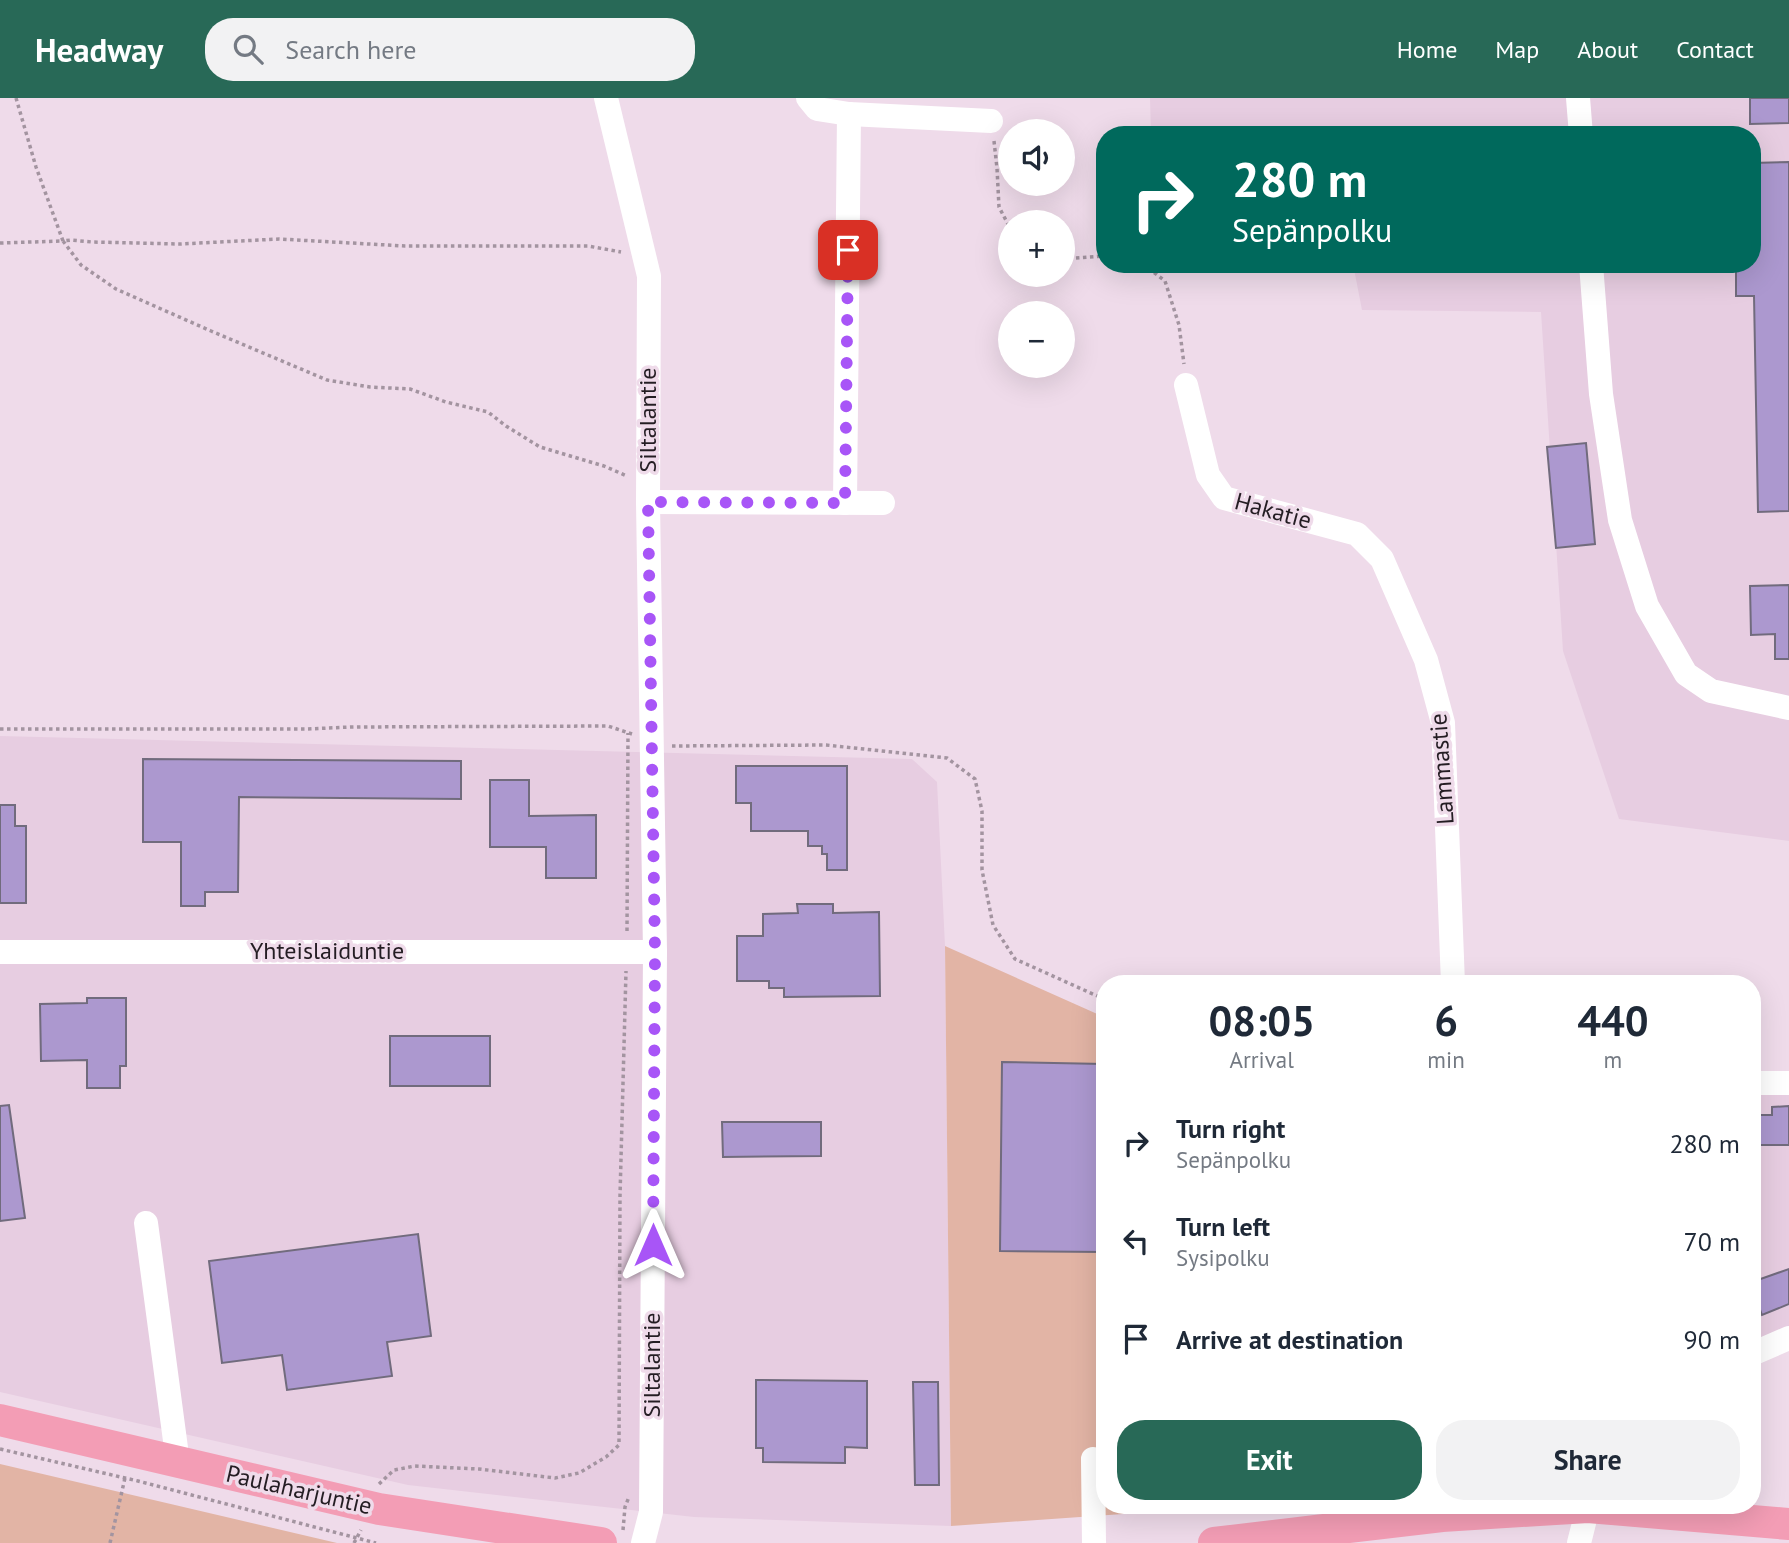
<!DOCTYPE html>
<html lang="en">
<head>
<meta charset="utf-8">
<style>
  body { margin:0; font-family:"PT Sans",sans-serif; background:#f2f2f3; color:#1f2937; height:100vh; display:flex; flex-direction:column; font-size:26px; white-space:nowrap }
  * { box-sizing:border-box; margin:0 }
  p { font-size:23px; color:#747a83 }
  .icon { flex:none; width:38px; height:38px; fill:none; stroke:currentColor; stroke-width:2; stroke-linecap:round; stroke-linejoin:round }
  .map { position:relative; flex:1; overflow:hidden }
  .side { position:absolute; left:1096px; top:877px; width:665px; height:539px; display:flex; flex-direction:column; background:#fff; border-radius:28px; box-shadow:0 7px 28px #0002 }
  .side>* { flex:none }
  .top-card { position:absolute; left:1096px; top:28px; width:665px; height:147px; border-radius:28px; box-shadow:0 7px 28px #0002; background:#00695c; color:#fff; overflow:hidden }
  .buttons { position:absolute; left:998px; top:21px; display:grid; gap:14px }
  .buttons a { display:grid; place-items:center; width:77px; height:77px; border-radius:50%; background:#fff; box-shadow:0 7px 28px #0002; font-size:35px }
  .pin { position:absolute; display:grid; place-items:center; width:60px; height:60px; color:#fff; margin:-30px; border-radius:14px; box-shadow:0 4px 10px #0006 }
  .me { position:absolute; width:77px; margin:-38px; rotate:0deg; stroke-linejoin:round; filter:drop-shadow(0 0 5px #0008) }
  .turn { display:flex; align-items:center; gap:24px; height:147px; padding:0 21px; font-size:32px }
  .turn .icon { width:91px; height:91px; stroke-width:2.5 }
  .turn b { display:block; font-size:49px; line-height:60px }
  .eta { display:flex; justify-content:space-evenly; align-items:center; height:119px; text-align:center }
  .eta b { font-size:42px; font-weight:700; line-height:49px }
  .button { display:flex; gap:14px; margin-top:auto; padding:14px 21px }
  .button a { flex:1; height:80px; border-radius:28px; background:#286957; color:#fff; font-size:28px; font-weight:700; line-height:80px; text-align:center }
  .button a+a { background:#f2f2f3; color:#1f2937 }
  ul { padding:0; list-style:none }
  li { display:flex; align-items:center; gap:21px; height:98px; padding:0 21px }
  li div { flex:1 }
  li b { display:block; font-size:26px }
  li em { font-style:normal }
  header { display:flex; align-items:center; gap:42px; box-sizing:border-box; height:98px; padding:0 35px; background:#286957; color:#fff }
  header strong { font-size:33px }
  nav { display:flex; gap:38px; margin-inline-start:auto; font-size:24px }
  .search { width:490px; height:63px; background:#f2f2f3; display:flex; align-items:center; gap:18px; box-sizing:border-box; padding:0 24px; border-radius:28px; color:#747a83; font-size:26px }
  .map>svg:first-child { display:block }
</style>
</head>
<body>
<header>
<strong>Headway</strong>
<div class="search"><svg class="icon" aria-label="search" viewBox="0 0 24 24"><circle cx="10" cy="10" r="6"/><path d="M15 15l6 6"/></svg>Search here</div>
<nav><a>Home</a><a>Map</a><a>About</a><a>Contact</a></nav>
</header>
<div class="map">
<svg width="1789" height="1445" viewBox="0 0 1789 1445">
  <rect width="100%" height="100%" fill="#efdbea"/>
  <g fill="#e7cde1">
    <polygon points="1150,0 1789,0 1789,743 1619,721 1563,553 1541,214 1362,212 1353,166 1752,166 1752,37 1151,37"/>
    <polygon points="0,638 912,661 937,684 945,848 951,1428 694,1419 408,1387 0,1294"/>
    <polygon points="1752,997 1789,997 1789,1232 1752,1247"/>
  </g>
  <g fill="#e2b4a5">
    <polygon points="945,848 1104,919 1104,1407 1251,1407 951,1428"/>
    <polygon points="0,1366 337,1445 0,1445"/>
  </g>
  <g fill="#ac98cf" stroke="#716b7d" stroke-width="2">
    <polygon points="1750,0 1789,0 1789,25 1750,26"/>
    <polygon points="1789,64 1789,413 1758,414 1754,198 1736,198 1736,166 1752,166 1752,65"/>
    <polygon points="1586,345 1595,446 1556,450 1547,349"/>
    <polygon points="1789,487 1789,561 1775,561 1775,536 1751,537 1750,488"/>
    <polygon points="143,661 461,663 461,701 239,699 238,794 205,794 205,808 181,808 181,744 143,744"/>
    <polygon points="736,668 847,668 847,772 827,772 827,756 822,756 822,748 808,748 808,733 751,733 751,705 736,705"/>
    <polygon points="490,682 529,682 529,718 596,717 596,780 546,780 546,749 490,749"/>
    <polygon points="0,707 15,707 15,728 26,728 26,805 0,805"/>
    <polygon points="797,806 833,806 833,815 879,814 880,898 784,899 784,890 769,890 769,883 737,883 737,838 763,838 763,816 798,815"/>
    <polygon points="87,900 126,900 126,968 120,968 120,990 87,990 87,962 41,963 40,906 87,905"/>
    <rect x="390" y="938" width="100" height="50"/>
    <polygon points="1002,964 1104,966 1104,1154 1000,1153"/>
    <polygon points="9,1007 25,1120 0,1123 0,1008"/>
    <polygon points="1789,1008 1789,1047 1752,1047 1752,1017 1772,1017 1772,1009"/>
    <polygon points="722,1024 821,1024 821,1058 723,1059"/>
    <polygon points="418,1136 431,1238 387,1244 392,1278 287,1292 282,1257 222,1265 209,1163"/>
    <polygon points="1789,1171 1789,1206 1762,1217 1752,1190 1752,1184"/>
    <polygon points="756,1282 867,1283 867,1350 845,1349 845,1365 763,1364 763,1350 756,1350"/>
    <polygon points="913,1284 938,1284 939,1387 915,1387"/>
  </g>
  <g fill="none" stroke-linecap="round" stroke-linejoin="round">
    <g stroke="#a394a0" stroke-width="3.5" stroke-dasharray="3.5 3.5" stroke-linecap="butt">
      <polyline points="16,0 36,69 63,143 71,142 92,144 180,146 279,141 405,148 588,148 621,154"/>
      <polyline points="994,43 997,70 999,109 1010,130"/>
      <polyline points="0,145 63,143 81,167 116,191 211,233 327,282 370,289 410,291 446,304 488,314 506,328 540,349 604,368 627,378"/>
      <polyline points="1062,161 1104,158"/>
      <polyline points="1143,166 1165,183 1179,227 1184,266"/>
      <polyline points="0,631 307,631 351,629 608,628 632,636"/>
      <polyline points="672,648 826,647 947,660 975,681 982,713 982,772 993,827 1015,861 1104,901"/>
      <polyline points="627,833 628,635"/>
      <polyline points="0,1351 138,1383 376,1445"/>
      <polyline points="379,1386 394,1372 415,1368 479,1371 555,1380 579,1375 606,1359 619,1347 620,1098 626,873"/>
      <polyline points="623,1432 625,1409 629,1399"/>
      <polyline points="110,1445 125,1380"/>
      <polyline points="354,1445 361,1432"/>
    </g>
    <g stroke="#fff" stroke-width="24">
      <polyline points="606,0 649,178 648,404 655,854 651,1414 643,1445"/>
      <polyline points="808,0 817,11 849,16 991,23"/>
      <polyline points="1578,0 1581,37"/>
      <polyline points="1591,166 1601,296 1620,422 1647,508 1686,576 1711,593 1789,610"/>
      <polyline points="1186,287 1208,377 1224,400 1357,436 1382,461 1426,562 1443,625 1453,886"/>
      <polyline points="648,404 883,405"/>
      <polyline points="845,405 849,16"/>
      <polyline points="0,854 655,854"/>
      <polyline points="1752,985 1789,985"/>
      <polyline points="146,1125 178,1365"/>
      <polyline points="1752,1256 1789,1240"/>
      <polyline points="1093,1361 1094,1445"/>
      <polyline points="1579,1445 1588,1409"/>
    </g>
    <g stroke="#f39db5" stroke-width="32">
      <polyline points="0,1322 379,1411 601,1445"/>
      <polyline points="1214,1445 1442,1418 1588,1409 1789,1426"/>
    </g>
  </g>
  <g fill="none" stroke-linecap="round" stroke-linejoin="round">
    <polyline stroke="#a855f7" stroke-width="12" stroke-dasharray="0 21.6" points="653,1147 655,854 648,404 845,405 848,152"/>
  </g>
  <g text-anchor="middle" stroke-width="7" stroke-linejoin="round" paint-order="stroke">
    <g font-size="24" fill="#241d23" stroke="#efdbea">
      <text transform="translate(648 322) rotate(-90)" y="8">Siltalantie</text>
      <text transform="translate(1273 413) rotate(15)" y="8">Hakatie</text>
      <text transform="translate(1442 671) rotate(-94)" y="8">Lammastie</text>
      <text x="327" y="861">Yhteislaiduntie</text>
      <text transform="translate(652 1267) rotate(-90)" y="8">Siltalantie</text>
      <text transform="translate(299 1392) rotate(13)" y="8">Paulaharjuntie</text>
    </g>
  </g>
</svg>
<div class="buttons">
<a><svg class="icon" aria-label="sound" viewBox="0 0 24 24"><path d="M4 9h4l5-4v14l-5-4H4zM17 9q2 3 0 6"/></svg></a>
<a>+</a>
<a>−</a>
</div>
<div class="pin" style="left:848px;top:152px;background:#d93025"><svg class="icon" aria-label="arrive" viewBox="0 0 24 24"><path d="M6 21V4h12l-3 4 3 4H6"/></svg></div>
<svg class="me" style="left:653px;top:1147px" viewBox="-20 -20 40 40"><path d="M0-17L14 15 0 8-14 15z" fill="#a855f7" stroke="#fff" stroke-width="4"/></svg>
<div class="top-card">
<div class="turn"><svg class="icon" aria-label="right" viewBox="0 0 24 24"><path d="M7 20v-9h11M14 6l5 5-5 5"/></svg><div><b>280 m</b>Sepänpolku</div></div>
</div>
<section class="side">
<div class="eta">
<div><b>08:05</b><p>Arrival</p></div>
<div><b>6</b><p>min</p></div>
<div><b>440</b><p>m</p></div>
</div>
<ul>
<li><svg class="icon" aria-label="right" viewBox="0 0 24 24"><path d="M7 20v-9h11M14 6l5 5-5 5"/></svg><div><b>Turn right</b><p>Sepänpolku</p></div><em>280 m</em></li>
<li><svg class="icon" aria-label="left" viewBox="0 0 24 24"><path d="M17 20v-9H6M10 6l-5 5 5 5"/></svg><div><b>Turn left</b><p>Sysipolku</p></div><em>70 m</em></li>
<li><svg class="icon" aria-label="arrive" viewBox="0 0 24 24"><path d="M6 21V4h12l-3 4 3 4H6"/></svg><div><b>Arrive at destination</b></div><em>90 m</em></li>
</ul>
<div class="button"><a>Exit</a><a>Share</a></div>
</section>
</div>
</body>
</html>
